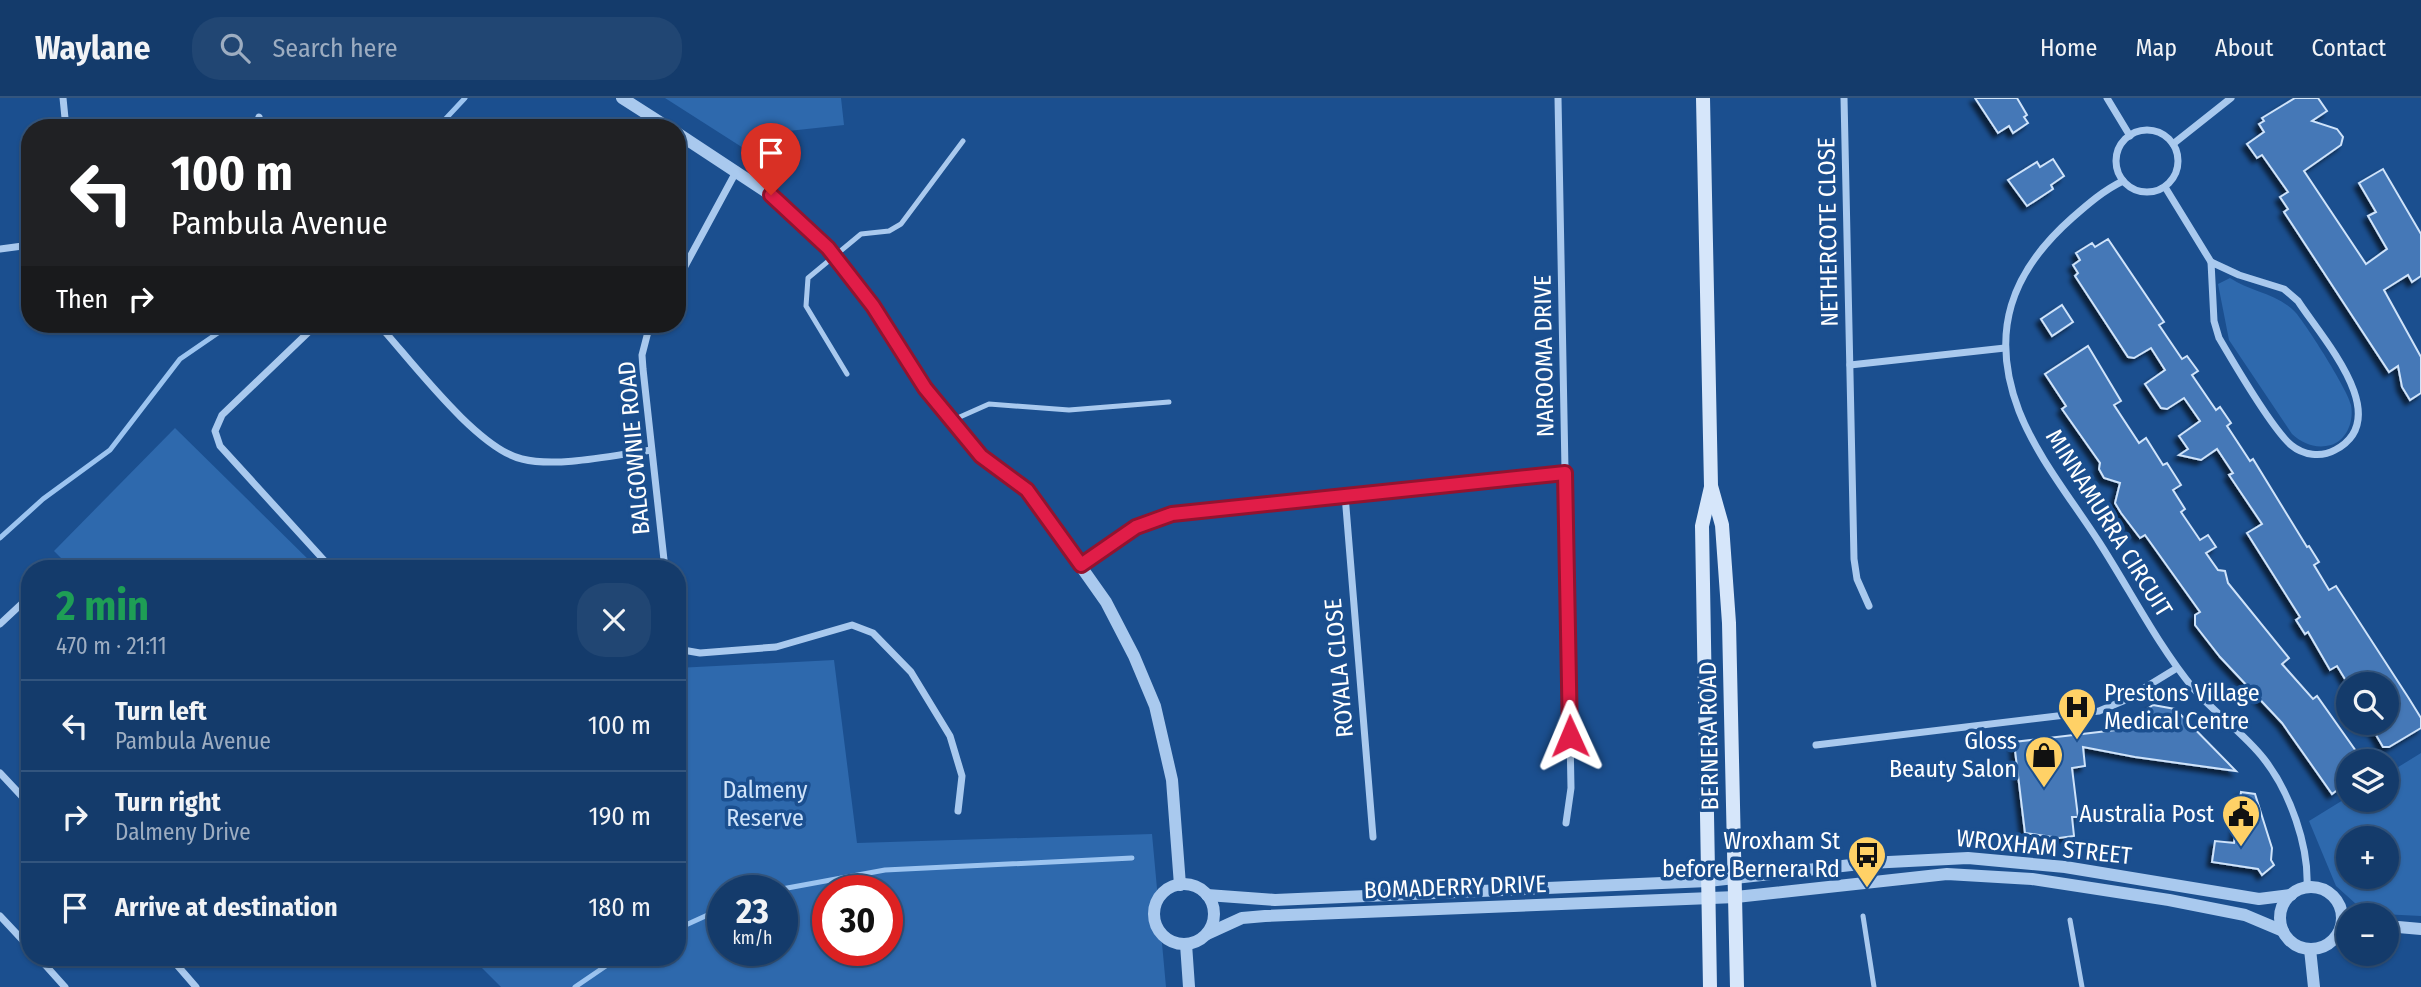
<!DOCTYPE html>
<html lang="en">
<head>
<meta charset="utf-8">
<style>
  body { margin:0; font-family:"Fira Sans Condensed",sans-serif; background:#214673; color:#f1f3f6; height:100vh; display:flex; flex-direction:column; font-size:26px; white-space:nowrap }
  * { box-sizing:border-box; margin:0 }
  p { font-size:23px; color:#9dadc1 }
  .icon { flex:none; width:38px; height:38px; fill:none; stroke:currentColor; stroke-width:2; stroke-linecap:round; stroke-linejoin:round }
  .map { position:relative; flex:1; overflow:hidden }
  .drawer { position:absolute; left:21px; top:462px; width:665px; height:406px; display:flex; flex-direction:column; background:#143b6b; border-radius:28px; box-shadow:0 2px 5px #0004,0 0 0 2px #33557e }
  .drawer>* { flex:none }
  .guide { position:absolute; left:21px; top:21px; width:665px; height:214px; border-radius:28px; box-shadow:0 2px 5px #0004,0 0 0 2px #33557e; background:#202124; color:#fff; overflow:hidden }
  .controls { position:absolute; left:2336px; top:574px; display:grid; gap:14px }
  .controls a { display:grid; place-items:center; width:63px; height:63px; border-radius:50%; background:#143b6b; box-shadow:0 2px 5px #0004,0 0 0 2px #33557e; font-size:35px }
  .speed { position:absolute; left:707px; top:777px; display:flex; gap:14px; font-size:35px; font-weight:700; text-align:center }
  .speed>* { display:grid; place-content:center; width:91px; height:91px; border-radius:50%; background:#143b6b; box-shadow:0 2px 5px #0004,0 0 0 2px #33557e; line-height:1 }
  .speed small { font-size:18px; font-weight:400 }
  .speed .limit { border:10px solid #d22; background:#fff; color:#111 }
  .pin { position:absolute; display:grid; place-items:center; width:60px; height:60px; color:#fff; margin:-72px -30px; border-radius:50% 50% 50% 0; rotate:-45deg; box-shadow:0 0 7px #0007 }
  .pin .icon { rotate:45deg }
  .me { position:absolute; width:77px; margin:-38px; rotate:359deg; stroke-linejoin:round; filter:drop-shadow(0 0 5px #0008) }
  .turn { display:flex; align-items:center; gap:24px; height:147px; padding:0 35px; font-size:32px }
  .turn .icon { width:91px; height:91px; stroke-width:2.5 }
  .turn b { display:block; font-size:49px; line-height:60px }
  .then { display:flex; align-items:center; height:66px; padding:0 35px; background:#0003; gap:14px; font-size:26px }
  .round { display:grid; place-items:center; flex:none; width:74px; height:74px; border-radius:28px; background:#214673 }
  .overview { display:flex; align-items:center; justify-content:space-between; height:119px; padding:0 35px }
  h1 { font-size:42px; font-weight:700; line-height:52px; color:#1e9e55 }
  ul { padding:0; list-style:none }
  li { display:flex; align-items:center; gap:21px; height:91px; padding:0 35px; border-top:2px solid #33557e }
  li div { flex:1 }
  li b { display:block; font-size:26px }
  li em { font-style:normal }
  header { display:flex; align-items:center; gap:42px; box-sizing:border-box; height:98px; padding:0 35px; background:#143b6b; border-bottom:2px solid #33557e }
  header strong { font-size:33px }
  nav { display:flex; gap:38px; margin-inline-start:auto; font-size:24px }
  .search { width:490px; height:63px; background:#214673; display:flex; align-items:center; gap:18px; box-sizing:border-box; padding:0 24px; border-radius:28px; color:#9dadc1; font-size:26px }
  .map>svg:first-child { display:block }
</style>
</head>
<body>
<header>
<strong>Waylane</strong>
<div class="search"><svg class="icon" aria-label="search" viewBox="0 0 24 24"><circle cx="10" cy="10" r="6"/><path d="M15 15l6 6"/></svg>Search here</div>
<nav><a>Home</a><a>Map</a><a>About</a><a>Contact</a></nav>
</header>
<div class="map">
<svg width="2421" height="889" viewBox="0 0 2421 889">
  <defs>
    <filter id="shadow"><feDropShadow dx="-4.5" dy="4.5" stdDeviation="2" flood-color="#0009"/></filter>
  </defs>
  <rect width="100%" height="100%" fill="#1b4f8f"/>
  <g fill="#2e69ad" fill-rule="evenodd">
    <polygon points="665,0 841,0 844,27 779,34 781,74"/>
    <path d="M2230 180C2250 194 2278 195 2296 215 2307 228 2348 292 2351 307 2354 323 2347 342 2331 347 2316 351 2303 346 2292 336L2229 242 2218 186Z"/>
    <polygon points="175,330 318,471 72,471 54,453"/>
    <path d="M834 562 857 745 1152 736 1166 889H501L471 859H677V570ZM723 793H782V852H723ZM828 793H887V852H828Z"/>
    <path d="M2421 655V818L2381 816 2356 806 2336 788 2309 723 2348 699V702H2387V676ZM2387 740V779H2348V740Z"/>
  </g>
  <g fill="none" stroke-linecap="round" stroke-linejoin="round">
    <g stroke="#9cc4f0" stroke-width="5">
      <polyline points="437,30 465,0"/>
      <polyline points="0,440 43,401 110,352 180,261 231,226"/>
      <polyline points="771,793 885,772 1132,760"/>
      <polyline points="677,831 723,810"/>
      <polyline points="575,889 619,859"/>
    </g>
  </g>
  <g fill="#4478b7" stroke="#cfe3fa" stroke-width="2" filter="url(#shadow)">
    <polygon points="1975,0 2017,0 2027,17 2024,19 2028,25 2013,35 2009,28 1998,35"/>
    <polygon points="2295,0 2318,0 2327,13 2312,23 2337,31 2343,39 2341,47 2304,73 2366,166 2387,151 2368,118 2376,114 2359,85 2383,71 2421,136 2421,178 2412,184 2408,177 2384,192 2421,259 2421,295 2410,302 2402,289 2398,268 2389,274 2284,114 2288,111 2280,99 2288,94 2262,57 2257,60 2247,46 2264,34 2259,26 2264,23 2262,20"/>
    <polygon points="2053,61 2064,78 2051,87 2053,91 2027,108 2008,82 2037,64 2040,69"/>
    <polygon points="2108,141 2164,224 2159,227 2182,261 2187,258 2198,273 2192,277 2216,312 2220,309 2231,325 2227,328 2250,363 2253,361 2307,449 2309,448 2319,464 2314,467 2329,492 2336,488 2408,599 2421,620 2421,630 2389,649 2383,649 2369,625 2387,625 2387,586 2348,586 2337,568 2330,572 2308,534 2305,536 2296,522 2300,519 2247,435 2262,426 2229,377 2233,375 2217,351 2201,362 2179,357 2188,351 2179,338 2200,323 2184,300 2167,311 2161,310 2145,286 2165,272 2151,250 2134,260 2128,259 2075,178 2078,175 2073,167 2080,162 2076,155 2092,145 2095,149"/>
    <polygon points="2062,207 2073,224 2052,238 2041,221"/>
    <polygon points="2088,248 2121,303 2114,307 2139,345 2146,340 2163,367 2167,365 2181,387 2173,392 2185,411 2181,414 2200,442 2208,437 2216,449 2206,455 2218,472 2225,473 2228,485 2289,560 2282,566 2313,601 2317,598 2363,663 2348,663 2348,684 2332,696 2282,625 2220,559 2195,527 2195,517 2200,514 2145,437 2140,440 2121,415 2115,405 2120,385 2104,380 2099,371 2100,365 2062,311 2066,308 2045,276"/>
    <polygon points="2153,607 2175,611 2236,673 2135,659 2083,649 2085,668 2072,670 2078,719 2072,719 2074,738 2059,740 2025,735 2014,644 2116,632"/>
    <polygon points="2241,694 2255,696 2272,750 2271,762 2274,767 2262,777 2258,771 2212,764 2215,743 2234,745"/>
  </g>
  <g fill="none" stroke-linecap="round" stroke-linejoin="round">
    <g stroke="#a9c9ee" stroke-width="5">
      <polyline points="847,276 806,208 808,180 861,136 889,133 901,126 963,43"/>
      <polyline points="953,322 989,306 1069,312 1169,304"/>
      <polyline points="1863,818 1874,889"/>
      <polyline points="2070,822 2082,889"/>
    </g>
    <g stroke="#a9c9ee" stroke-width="7">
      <polyline points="63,0 66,30"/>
      <polyline points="1558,0 1571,690 1566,725"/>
      <polyline points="1844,0 1854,461 1857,481 1869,508"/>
      <polyline points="2107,0 2130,38"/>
      <polyline points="255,30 259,19"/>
      <circle cx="2147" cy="63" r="31"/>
      <polyline points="2173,46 2231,0"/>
      <path d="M2123 83C2104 92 2088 106 2072 120 2011 174 1989 234 2019 313 2037 359 2072 402 2099 444 2130 492 2157 546 2193 590 2215 616 2244 635 2264 661 2290 694 2309 748 2307 789"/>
      <polyline points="2165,89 2211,164"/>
      <polyline points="0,151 30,147"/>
      <path d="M2211 164 2239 177 2284 191 2298 203C2321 239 2396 320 2335 352 2321 360 2303 357 2291 347 2272 331 2233 264 2219 240L2214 223Z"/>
      <polyline points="677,183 737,72"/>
      <polyline points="317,226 222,317 215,333 220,348 332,471"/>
      <path d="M378 226C410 261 477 351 522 361 558 370 614 357 651 352"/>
      <polyline points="650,226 642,257 643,271 665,471"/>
      <polyline points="1850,267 2005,250"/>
      <polyline points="1345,397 1373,739"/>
      <polyline points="1081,467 1136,429 1172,416 1565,375"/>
      <polyline points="0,526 30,498"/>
      <polyline points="677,551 700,555 776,549 852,527 873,535 911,574 950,638 962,678 958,713"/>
      <polyline points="1816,647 2099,613 2123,603 2177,570"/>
      <polyline points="0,675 30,707"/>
      <polyline points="0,818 30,850"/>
      <polyline points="38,859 65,889"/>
      <polyline points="170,859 196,889"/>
    </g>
    <g stroke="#a9c9ee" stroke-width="12">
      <polyline points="622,0 669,30"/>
      <polyline points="677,35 771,97 828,150 859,188 925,290 981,358 1027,392 1106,504 1134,558 1155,608 1172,682 1180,787"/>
      <circle cx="1184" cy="816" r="30"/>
      <circle cx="2311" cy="820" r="31"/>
      <polyline points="1207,797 1275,802 1708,783 1869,765 1968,760 2065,769 2259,801 2291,797"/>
      <polyline points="2387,828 2421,831"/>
      <polyline points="1207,836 1242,820 1265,818 1736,799 1947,776 2032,781 2169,802 2245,817 2283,833"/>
      <polyline points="1186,846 1189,889"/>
      <polyline points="2310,851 2314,889"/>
    </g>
    <g stroke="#d6e6fa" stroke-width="14">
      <polyline points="1703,0 1711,388 1722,427 1729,525 1737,889"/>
      <polyline points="1710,889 1702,428 1711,389"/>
    </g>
  </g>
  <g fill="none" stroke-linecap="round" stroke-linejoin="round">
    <defs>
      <polyline id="route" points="771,97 828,150 873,208 925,290 981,358 1027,392 1081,467 1136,429 1172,416 1565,375 1570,638"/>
    </defs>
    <use href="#route" stroke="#92132f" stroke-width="18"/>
    <use href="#route" stroke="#e11d48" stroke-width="12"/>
  </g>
  <defs>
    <symbol id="hospital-pin" viewBox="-11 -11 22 30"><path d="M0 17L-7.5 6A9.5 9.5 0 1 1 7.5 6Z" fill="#ffd166" stroke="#1b4f8f"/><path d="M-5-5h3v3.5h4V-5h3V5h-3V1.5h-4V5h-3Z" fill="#111"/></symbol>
    <symbol id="shop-pin" viewBox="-11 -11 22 30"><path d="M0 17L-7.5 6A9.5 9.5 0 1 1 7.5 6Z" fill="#ffd166" stroke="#1b4f8f"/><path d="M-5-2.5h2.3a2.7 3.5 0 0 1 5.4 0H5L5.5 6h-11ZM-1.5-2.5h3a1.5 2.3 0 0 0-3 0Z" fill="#111"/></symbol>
    <symbol id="civic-pin" viewBox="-11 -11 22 30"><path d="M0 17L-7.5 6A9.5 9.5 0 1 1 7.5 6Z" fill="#ffd166" stroke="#1b4f8f"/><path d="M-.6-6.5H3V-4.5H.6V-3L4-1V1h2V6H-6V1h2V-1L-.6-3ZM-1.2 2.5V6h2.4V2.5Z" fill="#111"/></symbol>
    <symbol id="bus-pin" viewBox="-11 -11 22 30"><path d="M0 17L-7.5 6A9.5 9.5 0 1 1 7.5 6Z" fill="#ffd166" stroke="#1b4f8f"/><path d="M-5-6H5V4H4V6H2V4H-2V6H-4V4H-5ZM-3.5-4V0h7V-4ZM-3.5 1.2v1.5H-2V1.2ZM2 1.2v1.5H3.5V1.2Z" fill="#111"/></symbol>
  </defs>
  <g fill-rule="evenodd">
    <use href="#hospital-pin" x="2055" y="587" width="44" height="60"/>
    <use href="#shop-pin" x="2022" y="635" width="44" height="60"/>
    <use href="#civic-pin" x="2219" y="694" width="44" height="60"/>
    <use href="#bus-pin" x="1845" y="735" width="44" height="60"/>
  </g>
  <g text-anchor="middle" stroke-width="7" stroke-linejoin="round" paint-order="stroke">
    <g font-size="24" fill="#fff" stroke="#1b4f8f">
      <text transform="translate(1828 134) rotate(-91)" y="8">NETHERCOTE CLOSE</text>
      <text transform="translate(1544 258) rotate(-91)" y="8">NAROOMA DRIVE</text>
      <text transform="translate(634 350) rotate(-95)" y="8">BALGOWNIE ROAD</text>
      <text transform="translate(2109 425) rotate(58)" y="8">MINNAMURRA CIRCUIT</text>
      <text transform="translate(1339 570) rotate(-95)" y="8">ROYALA CLOSE</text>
      <text transform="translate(1709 638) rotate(-91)" y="8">BERNERA ROAD</text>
      <text transform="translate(2044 749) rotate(6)" y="8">WROXHAM STREET</text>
      <text transform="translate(1455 789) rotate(-2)" y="8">BOMADERRY DRIVE</text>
    </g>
    <g font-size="24" fill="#fff" stroke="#1b4f8f" text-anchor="end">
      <text x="2104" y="603" text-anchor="start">Prestons Village<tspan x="2104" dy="28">Medical Centre</tspan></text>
      <text x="2017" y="651">Gloss<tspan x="2017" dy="28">Beauty Salon</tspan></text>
      <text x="2214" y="724">Australia Post</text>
      <text x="1840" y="751">Wroxham St<tspan x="1840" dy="28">before Bernera Rd</tspan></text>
    </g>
    <g font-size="24" fill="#cfe3fa" stroke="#1b4f8f">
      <text x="765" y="700">Dalmeny<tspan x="765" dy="28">Reserve</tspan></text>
    </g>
  </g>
</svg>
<div class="controls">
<a><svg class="icon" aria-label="search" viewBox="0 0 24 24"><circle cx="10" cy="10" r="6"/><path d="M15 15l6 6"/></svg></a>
<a><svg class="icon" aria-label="layers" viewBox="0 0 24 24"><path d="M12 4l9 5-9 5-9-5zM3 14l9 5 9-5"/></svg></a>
<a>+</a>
<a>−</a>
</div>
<div class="speed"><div>23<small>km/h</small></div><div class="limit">30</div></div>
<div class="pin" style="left:771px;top:97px;background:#d93025"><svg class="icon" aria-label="arrive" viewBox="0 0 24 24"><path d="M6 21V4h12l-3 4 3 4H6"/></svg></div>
<svg class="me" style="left:1570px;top:638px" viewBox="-20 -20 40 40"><path d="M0-17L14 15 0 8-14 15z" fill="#e11d48" stroke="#fff" stroke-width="4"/></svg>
<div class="guide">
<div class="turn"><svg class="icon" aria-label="left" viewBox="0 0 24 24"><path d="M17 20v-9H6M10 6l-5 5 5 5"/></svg><div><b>100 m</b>Pambula Avenue</div></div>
<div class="then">Then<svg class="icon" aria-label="right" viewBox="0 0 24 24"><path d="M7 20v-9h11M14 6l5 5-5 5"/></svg></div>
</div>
<section class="drawer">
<div class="overview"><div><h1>2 min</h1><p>470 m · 21:11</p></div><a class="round"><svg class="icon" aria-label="close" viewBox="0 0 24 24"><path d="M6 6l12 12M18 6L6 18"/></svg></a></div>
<ul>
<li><svg class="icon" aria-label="left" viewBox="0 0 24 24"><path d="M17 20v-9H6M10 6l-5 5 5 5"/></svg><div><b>Turn left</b><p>Pambula Avenue</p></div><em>100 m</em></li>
<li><svg class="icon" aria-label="right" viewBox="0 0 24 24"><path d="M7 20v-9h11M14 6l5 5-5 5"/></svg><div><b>Turn right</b><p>Dalmeny Drive</p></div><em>190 m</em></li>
<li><svg class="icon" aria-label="arrive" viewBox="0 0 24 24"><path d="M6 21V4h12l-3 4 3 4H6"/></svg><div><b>Arrive at destination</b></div><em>180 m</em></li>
</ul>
</section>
</div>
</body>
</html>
